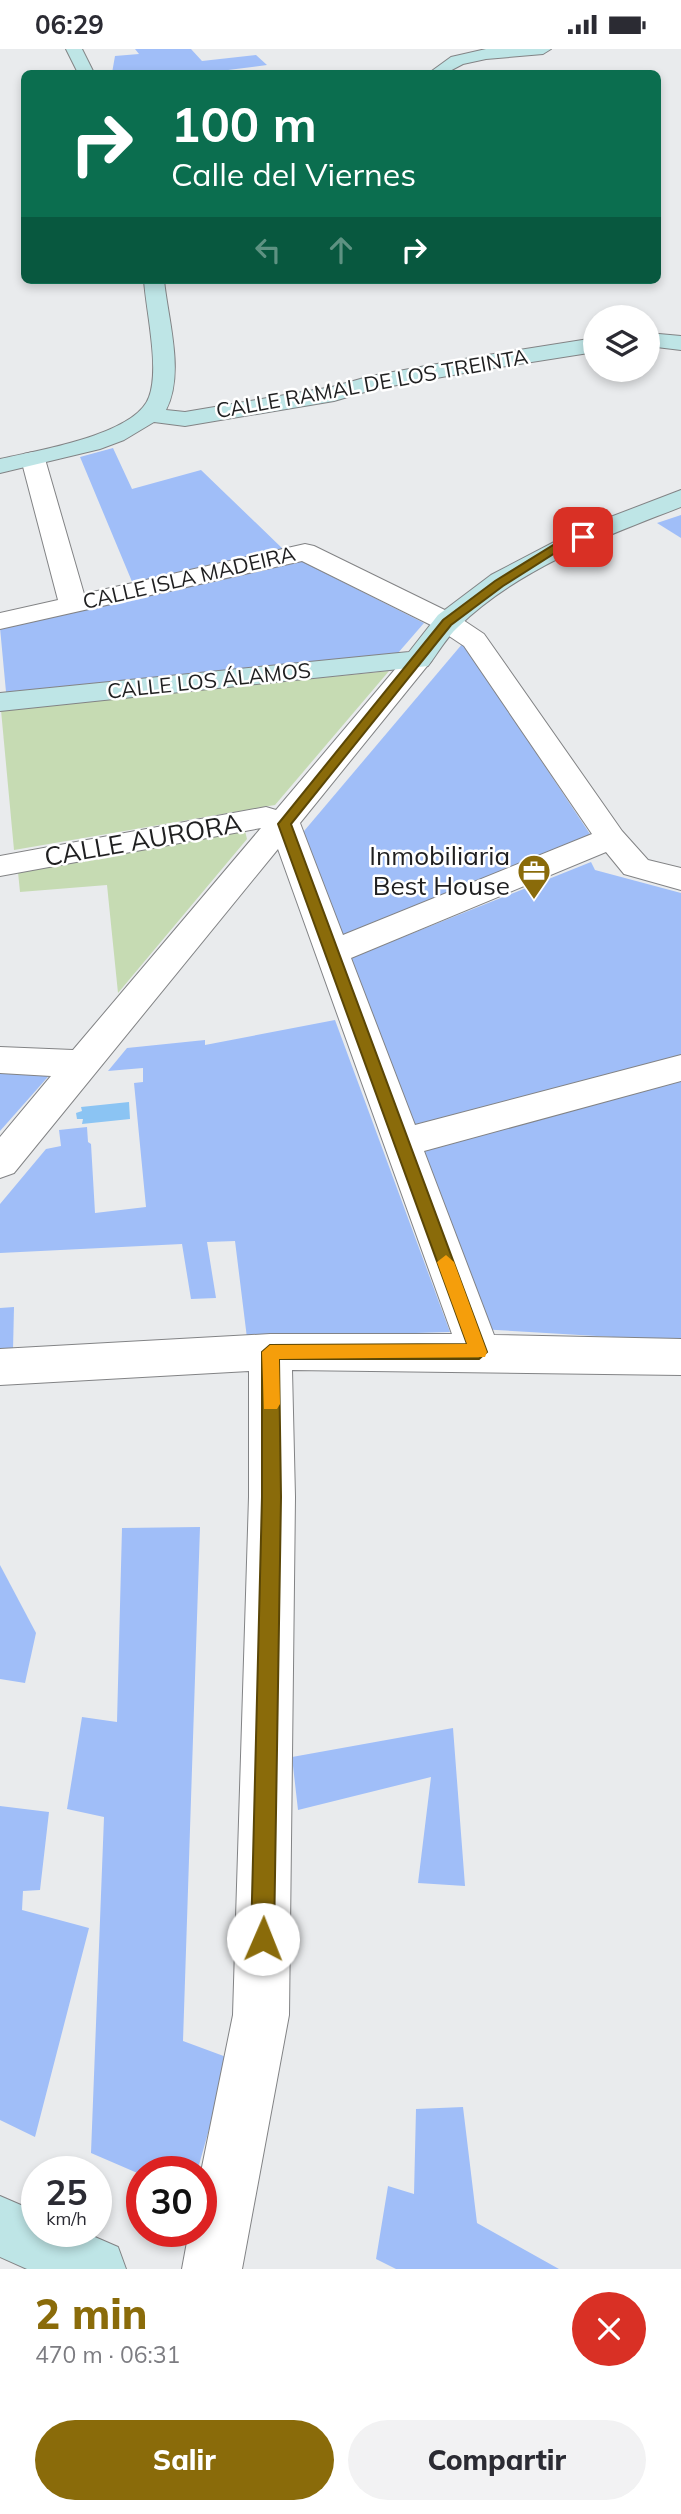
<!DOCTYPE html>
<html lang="es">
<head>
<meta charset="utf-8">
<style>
  body { margin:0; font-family:Mulish,sans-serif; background:#f2f2f3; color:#2b2b33; height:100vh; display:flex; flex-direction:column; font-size:26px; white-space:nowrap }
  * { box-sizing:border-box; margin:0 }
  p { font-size:23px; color:#7c7c81 }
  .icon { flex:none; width:38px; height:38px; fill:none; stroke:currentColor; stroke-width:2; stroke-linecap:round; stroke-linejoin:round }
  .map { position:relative; height:2220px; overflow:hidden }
  .panel { display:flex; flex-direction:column; background:#fff; flex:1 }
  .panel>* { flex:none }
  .guide { position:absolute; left:21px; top:21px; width:640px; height:214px; border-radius:10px; box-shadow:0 4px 10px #0003; background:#0b6e4f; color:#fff; overflow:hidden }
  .controls { position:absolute; left:583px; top:256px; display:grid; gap:14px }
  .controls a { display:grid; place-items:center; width:77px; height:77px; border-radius:50%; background:#fff; box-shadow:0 4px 10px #0003; font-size:35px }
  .speed { position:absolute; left:21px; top:2107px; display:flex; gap:14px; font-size:35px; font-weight:700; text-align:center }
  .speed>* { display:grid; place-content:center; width:91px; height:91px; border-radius:50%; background:#fff; box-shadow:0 4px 10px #0003; line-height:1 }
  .speed small { font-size:18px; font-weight:400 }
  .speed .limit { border:10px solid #d22; background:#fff; color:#111 }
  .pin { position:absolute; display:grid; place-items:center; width:60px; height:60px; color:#fff; margin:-30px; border-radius:14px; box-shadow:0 4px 10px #0006 }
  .me { position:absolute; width:77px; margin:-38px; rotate:1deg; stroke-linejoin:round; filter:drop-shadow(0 0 5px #0008) }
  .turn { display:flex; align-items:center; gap:24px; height:147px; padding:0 35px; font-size:32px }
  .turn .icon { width:91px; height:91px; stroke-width:2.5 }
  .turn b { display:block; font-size:49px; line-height:60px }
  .lanes { display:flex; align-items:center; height:66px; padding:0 35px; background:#0003; justify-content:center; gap:35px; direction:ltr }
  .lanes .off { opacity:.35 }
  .round { display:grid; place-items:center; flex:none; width:74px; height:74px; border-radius:37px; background:#f2f2f3 }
  .headline { display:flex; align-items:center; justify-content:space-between; height:119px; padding:0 35px }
  h1 { font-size:42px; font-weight:800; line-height:52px; color:#8a6b0a }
  .cta { display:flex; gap:14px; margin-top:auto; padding:14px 35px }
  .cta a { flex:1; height:80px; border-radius:42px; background:#8a6b0a; color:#fff; font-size:28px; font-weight:800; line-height:80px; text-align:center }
  .cta a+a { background:#f2f2f3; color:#2b2b33 }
  .status { display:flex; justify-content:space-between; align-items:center; height:49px; padding:0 35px; background:#fff; direction:ltr }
  .status svg { height:19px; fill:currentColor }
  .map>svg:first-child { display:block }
</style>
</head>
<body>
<div class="status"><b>06:29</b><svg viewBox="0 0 49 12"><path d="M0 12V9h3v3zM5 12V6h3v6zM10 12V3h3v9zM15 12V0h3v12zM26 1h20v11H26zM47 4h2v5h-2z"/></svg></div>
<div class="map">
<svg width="681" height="2220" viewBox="0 0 681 2220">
  <rect width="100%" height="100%" fill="#e9ebed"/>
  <g fill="#c6dbb3">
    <polygon points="389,622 275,756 14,801 1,661"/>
    <polygon points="245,782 247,790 118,944 107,836 20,843 18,823"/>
  </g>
  <polygon fill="#8bc4f3" points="129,1053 130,1070 82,1075 83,1070 77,1070 76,1064 82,1062 81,1058"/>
  <g fill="#a0bef8">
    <polygon points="135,0 191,0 202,12 256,6 267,16 212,23 214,24 112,24 115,7 139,5"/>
    <polygon points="113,399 132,440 201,421 284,501 133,535 80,408"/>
    <polygon points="681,466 681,489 657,474"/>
    <polygon points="301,512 424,574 398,604 6,643 0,579"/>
    <polygon points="463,594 594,791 339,893 299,788"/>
    <polygon points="591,813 595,821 681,844 681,1008 411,1077 348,910"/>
    <polygon points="335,971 450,1283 247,1289 235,1192 207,1193 216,1249 191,1250 182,1195 0,1204 0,1155 46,1100 61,1097 59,1081 87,1078 88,1093 91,1095 95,1164 146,1158 134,1034 143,1033 143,1019 108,1022 127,999 205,991 205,996"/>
    <polygon points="0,1020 54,1021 0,1082"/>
    <polygon points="681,1032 681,1292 479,1280 413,1102"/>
    <polygon points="14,1258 13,1301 0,1303 0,1259"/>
    <polygon points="200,1478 183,1992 229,2009 197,2123 142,2123 142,2126 91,2104 104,1768 67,1760 82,1668 117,1673 122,1479"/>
    <polygon points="0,1516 36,1584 25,1634 0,1630"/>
    <polygon points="453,1679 465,1837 418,1834 431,1728 298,1761 292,1708"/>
    <polygon points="0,1757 49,1763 40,1841 23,1842 22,1861 89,1879 35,2088 0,2071"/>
    <polygon points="463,2058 477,2174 559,2220 396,2220 376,2210 388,2137 414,2145 416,2060"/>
  </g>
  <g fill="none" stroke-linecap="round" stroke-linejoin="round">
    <defs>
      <polygon id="street" points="33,403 42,405 45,410 84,545 305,495 314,497 457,567 484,585 622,782 648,811 681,819 681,841 624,825 606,803 351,909 415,1076 681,1006 681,1032 424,1102 494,1286 681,1290 681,1326 292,1321 295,1448 289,1966 242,2220 182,2220 189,2182 201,2182 201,2123 233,1966 249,1448 249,1322 0,1336 0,1300 270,1285 452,1285 278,800 14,1124 0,1129 0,1088 51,1027 0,1024 0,998 73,1001 261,779 0,827 0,807 266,758 276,761 408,605 418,602 428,605 432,611 300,774 343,886 592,785 464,597 437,579 302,512 0,580 0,564 58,551 21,410 24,405"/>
      <g id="secondary">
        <polygon points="66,0 82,0 94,24 78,24"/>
        <polygon points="486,0 551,0 543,5 486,10 463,15 446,24 429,24 451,8"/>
        <path d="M144 231H164C168 271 185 324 166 361L185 363 332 338 371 327 481 307 595 289V303L481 321 375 340 334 352 185 377 154 373 124 391 100 400 0 424V410C35 402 136 386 149 348 160 319 146 262 144 231Z"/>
        <polygon points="648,284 681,287 681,301 648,297"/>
        <path d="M681 441V458C603 488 519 519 458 578 446 589 438 604 428 617L0 662V644L409 603 438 566 491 526 579 480Z"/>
        <polygon points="0,2147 37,2163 37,2182 81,2182 118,2198 126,2220 27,2220 0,2208"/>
      </g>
    </defs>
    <use href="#street" stroke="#828385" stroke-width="2"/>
    <use href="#secondary" stroke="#828385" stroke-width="2"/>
    <use href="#street" fill="#fff" fill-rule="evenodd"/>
    <use href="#secondary" fill="#bee5e6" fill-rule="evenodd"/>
  </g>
  <polygon fill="#8a6b0a" stroke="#5a4606" stroke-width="2" points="583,484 589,488 587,490 563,499 503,537 451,576 291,775 487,1303 479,1310 279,1310 281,1448 274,1890 271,1898 263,1901 255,1898 251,1890 262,1448 262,1303 270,1296 467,1295 278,775 443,571 495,532 555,495"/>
  <polygon fill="#f59e0b" points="446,1206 454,1213 487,1303 485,1308 279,1310 280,1355 277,1360 264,1360 262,1303 270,1296 467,1295 437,1213"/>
  <defs>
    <symbol id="office-pin" viewBox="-11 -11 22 30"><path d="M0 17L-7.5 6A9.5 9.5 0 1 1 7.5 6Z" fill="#8a6b0a" stroke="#fff"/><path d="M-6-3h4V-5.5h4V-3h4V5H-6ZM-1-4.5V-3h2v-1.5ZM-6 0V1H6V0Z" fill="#fff"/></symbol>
  </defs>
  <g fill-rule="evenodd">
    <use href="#office-pin" x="515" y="803" width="38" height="52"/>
  </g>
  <g text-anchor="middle" stroke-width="5" stroke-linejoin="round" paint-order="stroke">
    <g font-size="21" fill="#1f1f20" stroke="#fff">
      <text transform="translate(372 335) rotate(-10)" y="7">CALLE RAMAL DE LOS TREINTA</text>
      <text transform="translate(189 529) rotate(-13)" y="7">CALLE ISLA MADEIRA</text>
      <text transform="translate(209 632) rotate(-6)" y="7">CALLE LOS ÁLAMOS</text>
    </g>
    <g font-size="26" fill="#1f1f20" stroke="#fff">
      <text transform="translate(143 791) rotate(-10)" y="9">CALLE AURORA</text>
    </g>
    <g font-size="26" fill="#1f1f20" stroke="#fff" text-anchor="end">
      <text x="510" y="816">Inmobiliaria<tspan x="510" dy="30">Best House</tspan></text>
    </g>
  </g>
</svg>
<div class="controls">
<a><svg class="icon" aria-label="layers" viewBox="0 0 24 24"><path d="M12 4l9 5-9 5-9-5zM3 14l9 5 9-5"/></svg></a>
</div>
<div class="speed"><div>25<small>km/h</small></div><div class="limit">30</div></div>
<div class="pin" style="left:583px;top:488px;background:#d93025"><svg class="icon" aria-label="arrive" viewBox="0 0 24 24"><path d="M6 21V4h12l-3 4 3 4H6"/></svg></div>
<svg class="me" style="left:263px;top:1890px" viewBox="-20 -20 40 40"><circle r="19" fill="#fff"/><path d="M0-13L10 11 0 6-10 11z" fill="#8a6b0a"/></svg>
<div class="guide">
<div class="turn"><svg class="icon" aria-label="right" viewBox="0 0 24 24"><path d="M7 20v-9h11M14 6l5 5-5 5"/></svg><div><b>100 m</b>Calle del Viernes</div></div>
<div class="lanes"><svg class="icon off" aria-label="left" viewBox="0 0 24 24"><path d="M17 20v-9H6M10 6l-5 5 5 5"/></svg><svg class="icon off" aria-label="ahead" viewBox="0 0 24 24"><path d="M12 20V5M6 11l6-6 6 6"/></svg><svg class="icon" aria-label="right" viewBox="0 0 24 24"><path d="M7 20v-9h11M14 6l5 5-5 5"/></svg></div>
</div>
</div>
<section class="panel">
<div class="headline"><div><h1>2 min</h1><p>470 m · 06:31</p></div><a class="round" style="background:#d93025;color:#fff"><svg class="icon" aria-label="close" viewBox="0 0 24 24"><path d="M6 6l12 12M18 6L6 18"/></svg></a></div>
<div class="cta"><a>Salir</a><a>Compartir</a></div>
</section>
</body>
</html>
